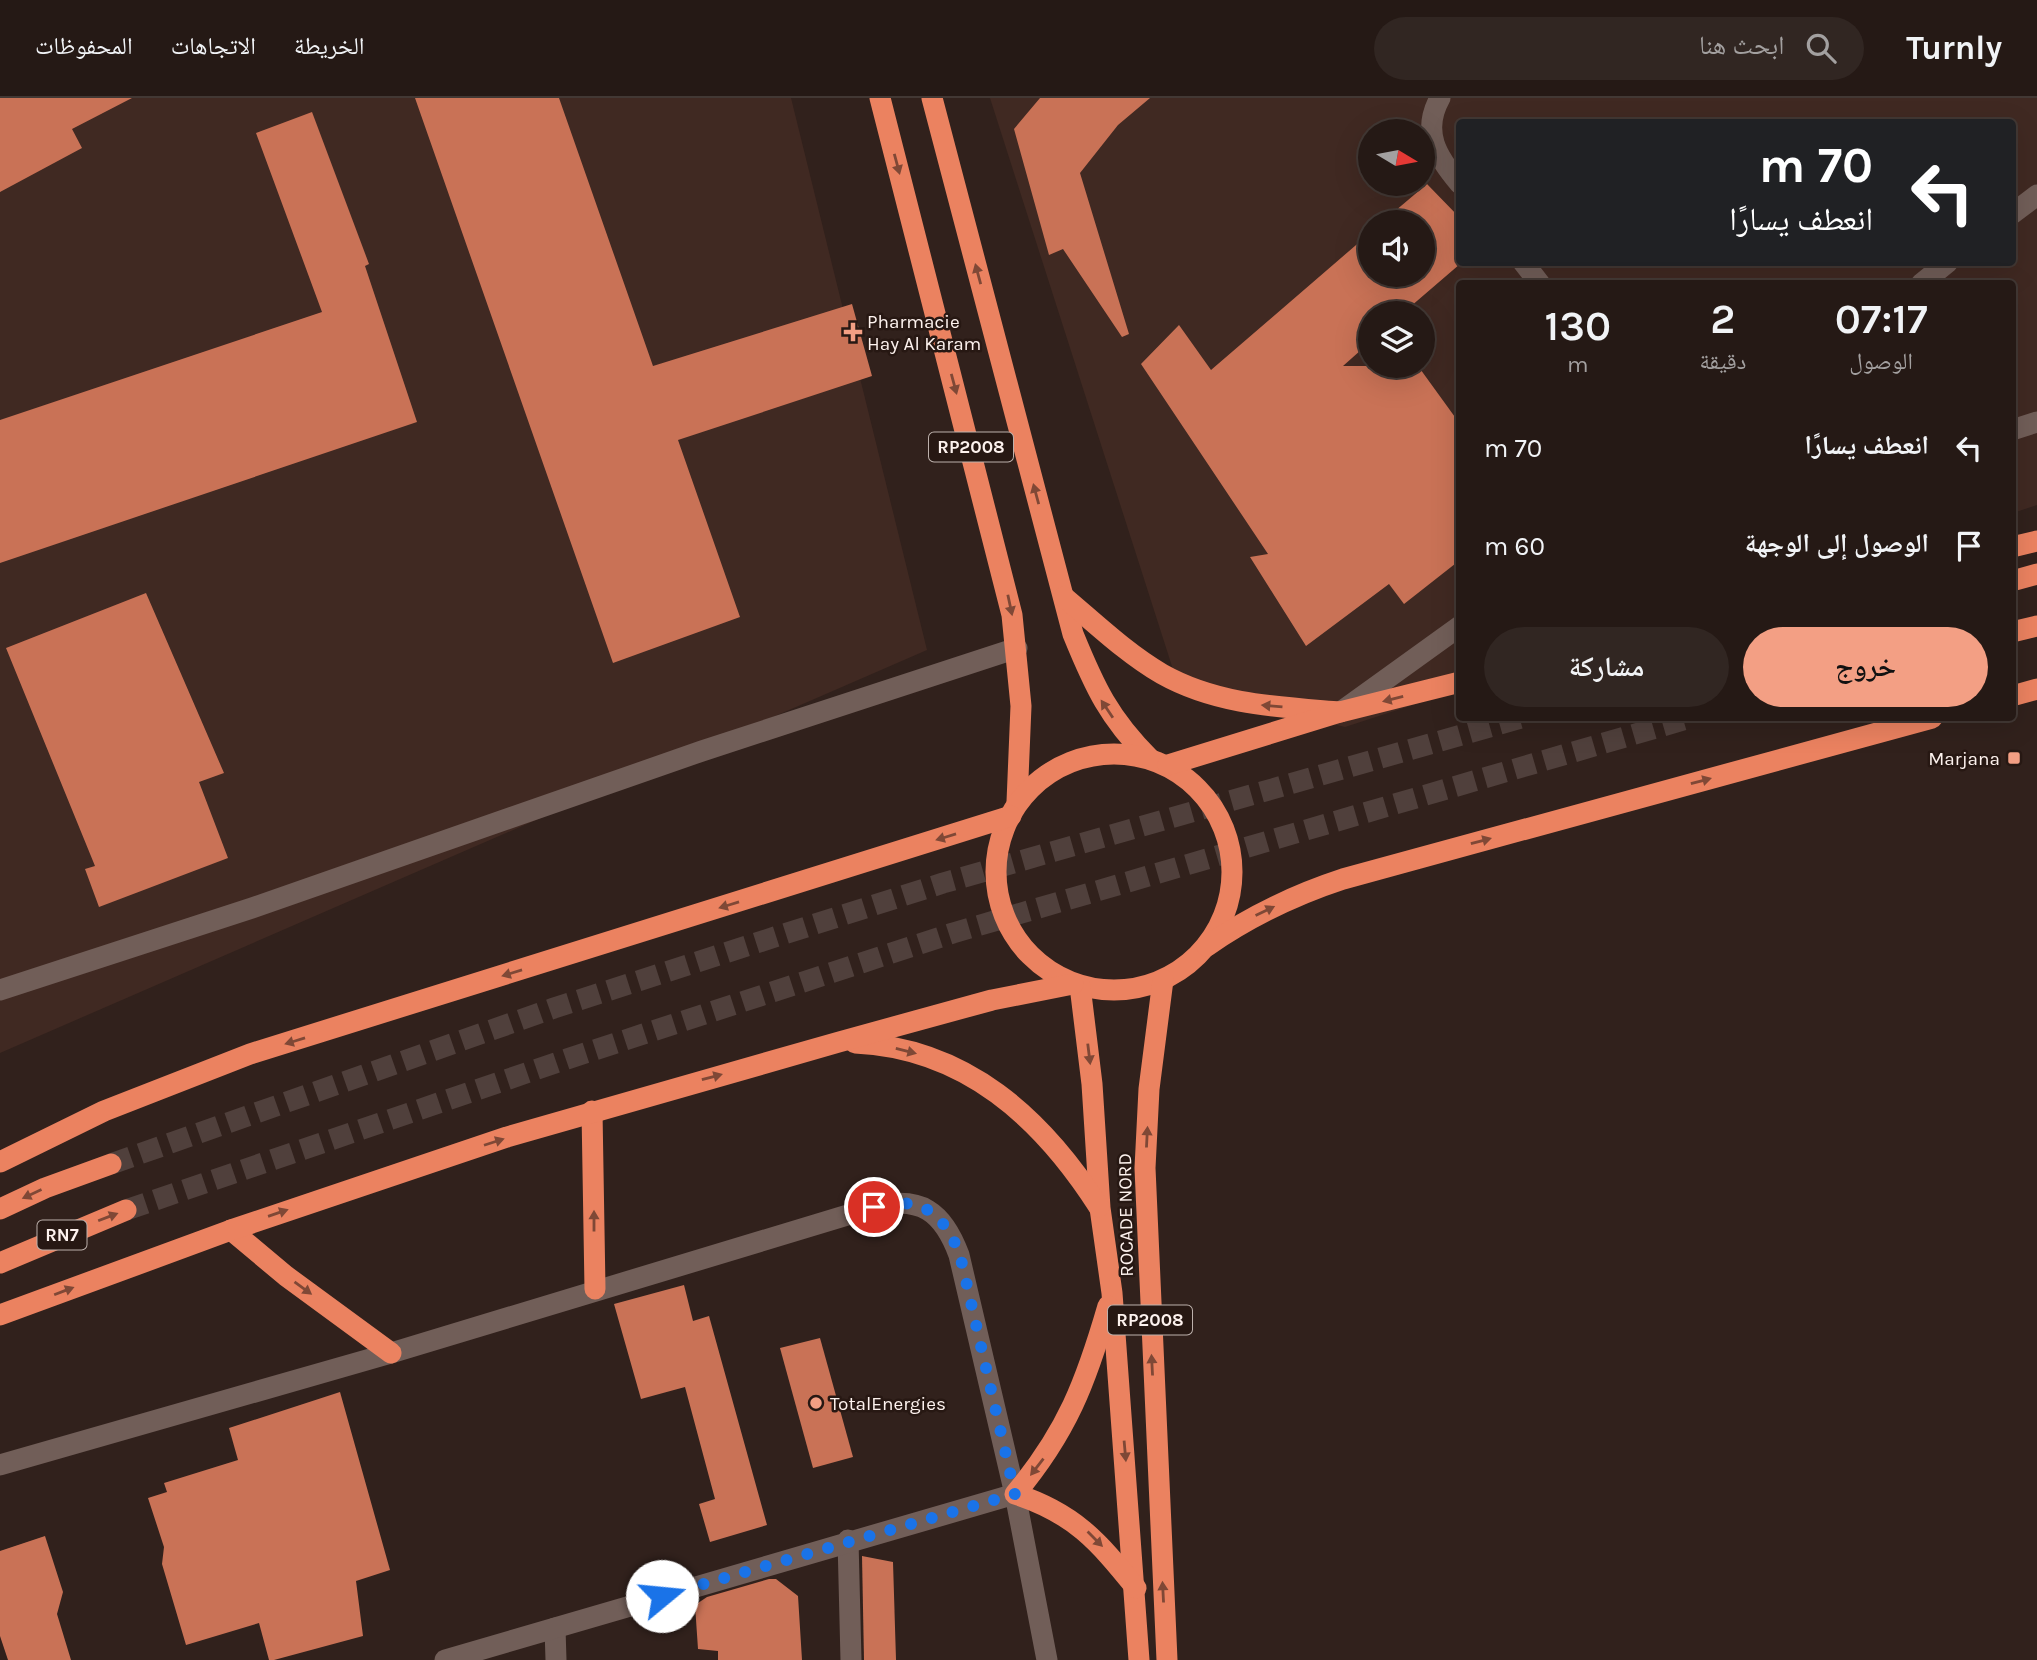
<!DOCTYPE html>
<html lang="ar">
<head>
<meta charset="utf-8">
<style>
  body { margin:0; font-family:Karla,"Noto Naskh Arabic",sans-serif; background:#312622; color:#f1f3f6; direction:rtl; height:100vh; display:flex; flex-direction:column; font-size:26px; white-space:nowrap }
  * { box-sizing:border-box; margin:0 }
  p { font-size:23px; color:#a3a0a0 }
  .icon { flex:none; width:38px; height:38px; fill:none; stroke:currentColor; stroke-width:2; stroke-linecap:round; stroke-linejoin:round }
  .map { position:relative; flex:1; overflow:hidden; direction:ltr }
  .panel { position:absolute; left:1456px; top:182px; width:560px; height:441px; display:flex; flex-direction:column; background:#251915; border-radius:7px; box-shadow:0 7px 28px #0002,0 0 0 2px #423834; direction:rtl }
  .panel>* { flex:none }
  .guide { position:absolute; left:1456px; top:21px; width:560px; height:147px; border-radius:7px; box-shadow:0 7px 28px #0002,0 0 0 2px #423834; direction:rtl; background:#202124; color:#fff; overflow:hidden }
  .needle { width:46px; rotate:100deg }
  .fabs { position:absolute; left:1358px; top:21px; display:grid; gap:14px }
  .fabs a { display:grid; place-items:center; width:77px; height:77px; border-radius:50%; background:#251915; box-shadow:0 7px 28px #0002,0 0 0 2px #423834; font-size:35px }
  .pin { position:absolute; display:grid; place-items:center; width:60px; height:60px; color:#fff; margin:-30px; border:4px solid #fff; border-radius:50%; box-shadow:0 2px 7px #0007 }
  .me { position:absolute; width:77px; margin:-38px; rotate:73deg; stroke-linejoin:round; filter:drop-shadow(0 0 5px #0008) }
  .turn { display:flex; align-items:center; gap:24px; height:147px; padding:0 28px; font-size:32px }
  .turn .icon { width:91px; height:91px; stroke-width:2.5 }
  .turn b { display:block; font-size:49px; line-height:60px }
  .eta { display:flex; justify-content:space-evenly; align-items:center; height:119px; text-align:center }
  .eta b { font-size:42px; font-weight:600; line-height:49px }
  .primary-button { display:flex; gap:14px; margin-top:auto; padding:14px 28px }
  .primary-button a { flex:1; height:80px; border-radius:42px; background:#f39f84; color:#111; font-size:28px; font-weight:600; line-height:80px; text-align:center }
  .primary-button a+a { background:#312622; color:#f1f3f6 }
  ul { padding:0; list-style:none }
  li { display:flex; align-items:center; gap:21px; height:98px; padding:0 28px }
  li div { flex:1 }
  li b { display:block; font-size:26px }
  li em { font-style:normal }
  header { display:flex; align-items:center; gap:42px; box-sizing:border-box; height:98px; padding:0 35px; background:#251915; border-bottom:2px solid #423834 }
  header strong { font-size:33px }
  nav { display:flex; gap:38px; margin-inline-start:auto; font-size:24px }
  .search { width:490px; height:63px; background:#312622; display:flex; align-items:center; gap:18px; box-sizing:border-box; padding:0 24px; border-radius:38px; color:#a3a0a0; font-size:26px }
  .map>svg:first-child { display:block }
</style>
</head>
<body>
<header>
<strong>Turnly</strong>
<div class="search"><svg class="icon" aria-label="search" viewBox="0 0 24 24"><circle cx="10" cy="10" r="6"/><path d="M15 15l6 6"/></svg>ابحث هنا</div>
<nav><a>الخريطة</a><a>الاتجاهات</a><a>المحفوظات</a></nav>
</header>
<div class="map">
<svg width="2037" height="1562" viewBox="0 0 2037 1562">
  <rect width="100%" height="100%" fill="#31211c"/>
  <g fill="#402922" fill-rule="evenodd">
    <polygon points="0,0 791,0 927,552 0,955"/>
    <path d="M990 0H2037V407L2013 415 2012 186H1460L1459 592 1345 629 1178 587ZM1460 24H2012V164H1460ZM1370 33H1423V86H1370ZM1370 124H1423V177H1370ZM1370 215H1423V268H1370Z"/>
  </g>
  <g fill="#c97256">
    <polygon points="0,0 132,0 72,31 82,50 0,94"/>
    <polygon points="415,0 559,0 653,268 852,206 872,278 678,342 740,519 613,565"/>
    <polygon points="1040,0 1150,0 1118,27 1080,75 1129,236 1122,239 1063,151 1049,157 1014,31"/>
    <polygon points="312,14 369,166 365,168 417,324 0,465 0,322 322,214 256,35"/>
    <polygon points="1427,86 1460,120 1460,166 1403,215 1370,215 1370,244 1343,268 1418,268 1460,326 1460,462 1404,506 1389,486 1306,548 1250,459 1268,456 1141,266 1179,227 1211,272 1370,135 1370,177 1423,177 1423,124 1382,124"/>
    <polygon points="146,495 224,675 199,684 228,760 99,809 85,771 95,768 6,550"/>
    <polygon points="684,1187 693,1223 709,1218 767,1427 710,1444 699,1406 715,1401 685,1289 641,1301 614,1206"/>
    <polygon points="820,1240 853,1359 813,1370 780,1250"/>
    <polygon points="340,1294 390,1472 356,1483 363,1538 274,1562 269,1562 259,1525 186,1547 162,1466 164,1449 148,1400 167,1394 164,1385 238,1362 229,1330"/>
    <polygon points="45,1438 63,1494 57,1516 71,1562 8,1562 0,1538 0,1453"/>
    <polygon points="862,1458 893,1464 896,1562 864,1562"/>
    <polygon points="769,1481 776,1481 798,1498 802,1562 718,1562 718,1553 698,1551 695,1507 707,1499"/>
  </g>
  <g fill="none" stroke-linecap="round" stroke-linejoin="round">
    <g stroke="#50403c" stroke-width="21" stroke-dasharray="21 10" stroke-linecap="butt">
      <polyline points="111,1066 554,910 943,785 1521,620"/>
      <polyline points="126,1112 567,961 953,835 1690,620"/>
    </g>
    <g stroke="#715e58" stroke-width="21">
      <path d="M1440 0C1421 34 1437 59 1460 86"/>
      <polyline points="2012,116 2037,97"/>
      <polyline points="1523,164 1540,186"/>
      <polyline points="1921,186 1948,164"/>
      <polyline points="2012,332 2037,324"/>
      <polyline points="1342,613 1460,528"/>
      <polyline points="0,892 252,810 702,653 1017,550"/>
      <path d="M0 1367 391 1255 874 1109C921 1097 943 1114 959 1157L1015 1396 1047 1562"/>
      <polyline points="848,1442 851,1562"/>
      <polyline points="555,1530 556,1562"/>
      <polyline points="445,1562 1015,1396"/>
    </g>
    <g stroke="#eb8260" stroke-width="21">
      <polyline points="880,0 1012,517 1021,608 1017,704"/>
      <path d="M932 0 1073 536C1095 590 1109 620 1150 661"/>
      <polyline points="2012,449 2037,443"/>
      <polyline points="2012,483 2037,476"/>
      <path d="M1064 499C1095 525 1126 555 1162 576 1217 607 1279 609 1340 614"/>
      <polyline points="2012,534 2037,528"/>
      <polyline points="2012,598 2037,591"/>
      <circle cx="1114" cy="774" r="118"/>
      <polyline points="1168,667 1340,614 1460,584"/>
      <path d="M1207 848C1249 819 1294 797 1343 781L1932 620"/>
      <polyline points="1163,882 1149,991 1145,1070 1167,1562"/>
      <polyline points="1080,888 1092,986 1100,1110 1112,1195 1139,1562"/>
      <path d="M855 945C966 950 1042 1020 1099 1109"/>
      <polyline points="592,1013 595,1191"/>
      <polyline points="0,1064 104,1013 250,956 1011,718"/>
      <polyline points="0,1111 45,1090 111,1066"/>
      <polyline points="231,1132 286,1178 391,1255"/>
      <polyline points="0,1165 126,1112"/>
      <path d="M1108 1208C1086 1284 1067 1334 1015 1396 1074 1415 1098 1443 1136 1490"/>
      <polyline points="0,1217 231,1132 507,1039 839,944 992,902 1073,886"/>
    </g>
  </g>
  <defs><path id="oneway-solid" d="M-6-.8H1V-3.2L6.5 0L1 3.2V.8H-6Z" transform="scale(1.75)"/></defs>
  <g fill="#7f4836">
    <use href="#oneway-solid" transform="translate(897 66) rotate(75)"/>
    <use href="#oneway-solid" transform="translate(978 176) rotate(-105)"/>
    <use href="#oneway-solid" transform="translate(954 286) rotate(75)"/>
    <use href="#oneway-solid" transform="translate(1036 396) rotate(-105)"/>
    <use href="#oneway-solid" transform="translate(1010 507) rotate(78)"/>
    <use href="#oneway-solid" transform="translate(1393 601) rotate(166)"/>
    <use href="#oneway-solid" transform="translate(1272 608) rotate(-175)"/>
    <use href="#oneway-solid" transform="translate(1107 611) rotate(-124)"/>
    <use href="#oneway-solid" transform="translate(1701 683) rotate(-15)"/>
    <use href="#oneway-solid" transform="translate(946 739) rotate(163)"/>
    <use href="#oneway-solid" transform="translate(1481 743) rotate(-15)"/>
    <use href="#oneway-solid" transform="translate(729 807) rotate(163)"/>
    <use href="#oneway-solid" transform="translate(1265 813) rotate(-26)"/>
    <use href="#oneway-solid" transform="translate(512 875) rotate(163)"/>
    <use href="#oneway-solid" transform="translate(295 943) rotate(163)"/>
    <use href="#oneway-solid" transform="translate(906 953) rotate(14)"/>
    <use href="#oneway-solid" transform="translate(1089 956) rotate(83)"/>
    <use href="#oneway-solid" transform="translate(712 979) rotate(-15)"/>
    <use href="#oneway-solid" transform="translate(1147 1039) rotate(-87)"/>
    <use href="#oneway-solid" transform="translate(494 1044) rotate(-18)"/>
    <use href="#oneway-solid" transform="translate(32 1096) rotate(155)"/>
    <use href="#oneway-solid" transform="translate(278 1115) rotate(-19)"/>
    <use href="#oneway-solid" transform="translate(108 1119) rotate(-21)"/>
    <use href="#oneway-solid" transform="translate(594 1123) rotate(-90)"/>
    <use href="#oneway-solid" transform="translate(303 1190) rotate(36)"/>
    <use href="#oneway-solid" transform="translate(64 1193) rotate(-21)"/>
    <use href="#oneway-solid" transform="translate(1152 1267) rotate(-93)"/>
    <use href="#oneway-solid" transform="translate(1125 1353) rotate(85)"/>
    <use href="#oneway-solid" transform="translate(1037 1369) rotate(128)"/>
    <use href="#oneway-solid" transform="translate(1095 1441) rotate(45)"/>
    <use href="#oneway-solid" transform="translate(1163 1494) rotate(-93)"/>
  </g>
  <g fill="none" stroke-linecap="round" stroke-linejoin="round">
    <path stroke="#1a73e8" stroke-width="12" stroke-dasharray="0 21.6" d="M662 1498 1015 1396 960 1157C943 1114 921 1097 874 1109"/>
  </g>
  <g fill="#f39f84" stroke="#271813" stroke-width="2.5">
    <path d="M849.5 223.5h7v7h7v7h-7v7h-7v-7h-7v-7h7z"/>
    <rect x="2007" y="653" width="14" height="14" rx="3.5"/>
    <circle cx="816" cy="1305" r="7"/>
  </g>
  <g text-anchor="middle" stroke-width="5" stroke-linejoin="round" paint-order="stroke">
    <g fill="#271813" stroke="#bdb1ac" stroke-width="2">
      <rect x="929" y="334.5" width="84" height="29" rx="5"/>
      <rect x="37.5" y="1122.5" width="49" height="29" rx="5"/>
      <rect x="1108" y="1207.5" width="84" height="29" rx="5"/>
    </g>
    <g font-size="18" font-weight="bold" fill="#fdf2ee">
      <text x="971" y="355">RP2008</text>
      <text x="62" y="1143">RN7</text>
      <text x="1150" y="1228">RP2008</text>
    </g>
    <g font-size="19" fill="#fdf2ee" stroke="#271813" text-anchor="start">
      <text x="867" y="230">Pharmacie<tspan x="867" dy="22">Hay Al Karam</tspan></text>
      <text x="2000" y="667" text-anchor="end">Marjana</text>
      <text x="830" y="1312">TotalEnergies</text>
    </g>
    <g font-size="19" fill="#fdf2ee" stroke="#271813">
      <text transform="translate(1125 1117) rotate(-91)" y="7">ROCADE NORD</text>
    </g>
  </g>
</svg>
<div class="fabs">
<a><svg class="needle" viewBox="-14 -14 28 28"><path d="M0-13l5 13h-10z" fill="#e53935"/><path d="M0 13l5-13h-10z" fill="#a3a0a0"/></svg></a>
<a><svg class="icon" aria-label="sound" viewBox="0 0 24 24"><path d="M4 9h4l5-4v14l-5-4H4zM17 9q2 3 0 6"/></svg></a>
<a><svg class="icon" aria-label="layers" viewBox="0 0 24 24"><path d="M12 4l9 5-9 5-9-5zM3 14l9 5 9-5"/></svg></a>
</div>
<div class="pin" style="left:874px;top:1109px;background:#d93025"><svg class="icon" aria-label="arrive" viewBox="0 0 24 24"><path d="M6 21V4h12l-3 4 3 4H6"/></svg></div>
<svg class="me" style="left:662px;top:1498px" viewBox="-20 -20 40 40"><circle r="19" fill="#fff"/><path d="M0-13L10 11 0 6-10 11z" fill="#1a73e8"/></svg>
<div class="guide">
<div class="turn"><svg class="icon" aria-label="left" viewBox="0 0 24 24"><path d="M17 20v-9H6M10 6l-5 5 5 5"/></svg><div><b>70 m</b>انعطف يسارًا</div></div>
</div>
<section class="panel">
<div class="eta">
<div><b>07:17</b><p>الوصول</p></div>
<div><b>2</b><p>دقيقة</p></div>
<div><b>130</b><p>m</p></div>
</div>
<ul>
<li><svg class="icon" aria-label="left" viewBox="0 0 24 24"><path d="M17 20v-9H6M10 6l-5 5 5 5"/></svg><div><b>انعطف يسارًا</b></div><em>70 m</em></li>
<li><svg class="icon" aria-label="arrive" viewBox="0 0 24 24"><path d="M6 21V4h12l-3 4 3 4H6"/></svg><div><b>الوصول إلى الوجهة</b></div><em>60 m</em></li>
</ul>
<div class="primary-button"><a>خروج</a><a>مشاركة</a></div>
</section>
</div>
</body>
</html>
